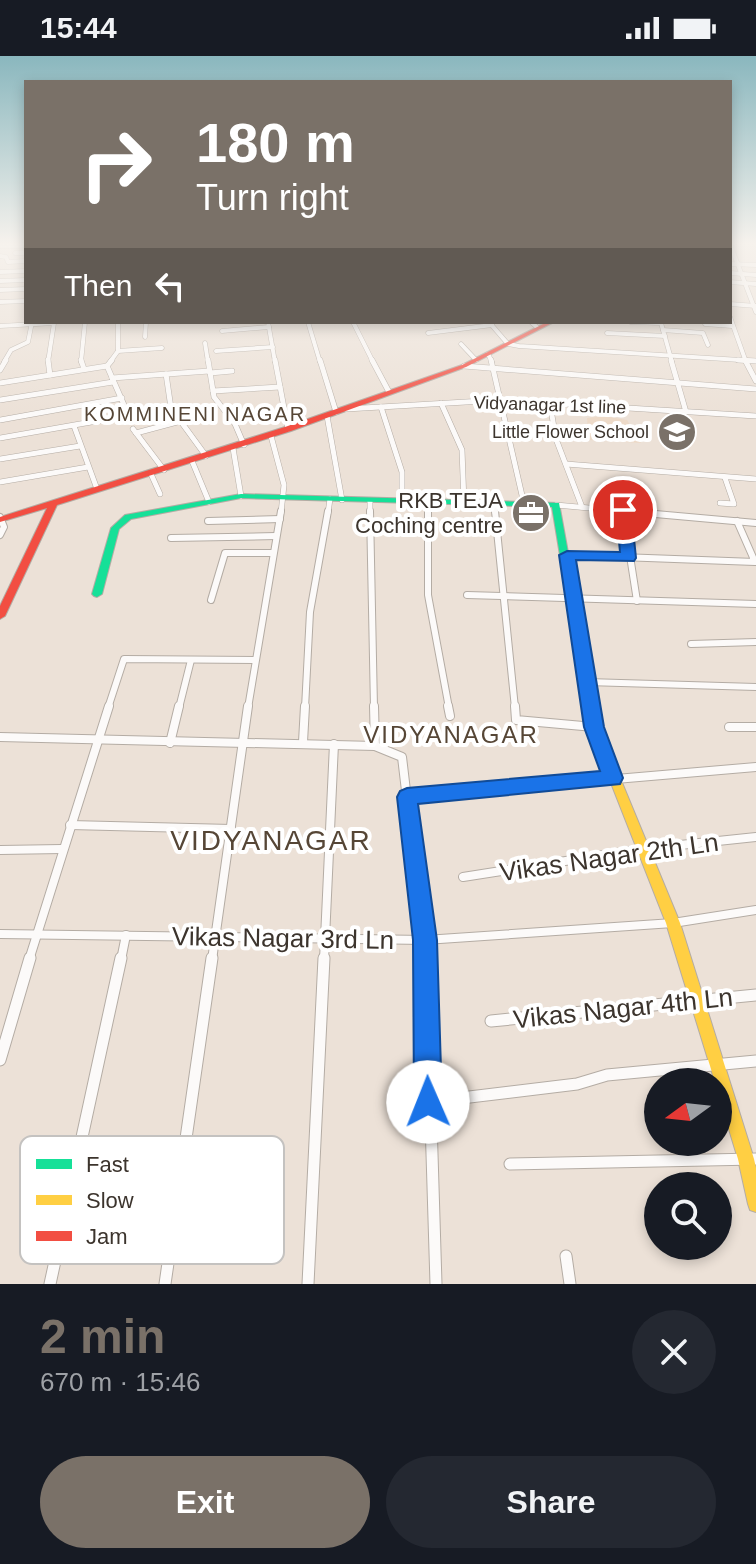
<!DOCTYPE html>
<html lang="en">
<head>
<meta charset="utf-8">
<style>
  body { margin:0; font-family:Arial,sans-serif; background:#242831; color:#f1f3f6; height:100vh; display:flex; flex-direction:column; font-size:30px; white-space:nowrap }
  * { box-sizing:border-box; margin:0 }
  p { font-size:26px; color:#9ea1a6 }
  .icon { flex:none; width:44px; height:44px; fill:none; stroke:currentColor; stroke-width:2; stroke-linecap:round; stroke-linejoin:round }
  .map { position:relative; height:1228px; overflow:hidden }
  .details { display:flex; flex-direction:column; background:#171b24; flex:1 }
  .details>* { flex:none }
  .top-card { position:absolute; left:24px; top:24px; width:708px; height:244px; border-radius:0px; box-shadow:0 4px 12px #0003; background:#7a7168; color:#fff; overflow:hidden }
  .needle { width:52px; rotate:255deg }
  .fabs { position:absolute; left:644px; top:1012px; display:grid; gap:16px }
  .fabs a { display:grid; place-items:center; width:88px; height:88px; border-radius:50%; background:#171b24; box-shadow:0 4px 12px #0003; font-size:40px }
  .pin { position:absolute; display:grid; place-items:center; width:68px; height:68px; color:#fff; margin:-34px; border:4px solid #fff; border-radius:50%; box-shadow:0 2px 8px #0007 }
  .me { position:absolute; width:88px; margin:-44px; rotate:359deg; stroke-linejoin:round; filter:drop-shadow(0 0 6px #0008) }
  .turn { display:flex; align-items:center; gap:28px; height:168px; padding:0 40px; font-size:36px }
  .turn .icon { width:104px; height:104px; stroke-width:2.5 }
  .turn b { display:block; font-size:56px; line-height:68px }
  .then { display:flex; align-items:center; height:76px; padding:0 40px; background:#0003; gap:16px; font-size:30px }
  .round { display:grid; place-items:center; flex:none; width:84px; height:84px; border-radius:42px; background:#242831 }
  .overview { display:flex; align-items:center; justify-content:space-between; height:136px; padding:0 40px }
  h1 { font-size:48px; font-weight:700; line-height:60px; color:#7a7168 }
  .primary-button { display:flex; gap:16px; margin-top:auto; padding:16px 40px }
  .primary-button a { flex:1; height:92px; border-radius:48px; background:#7a7168; color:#fff; font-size:32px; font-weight:700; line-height:92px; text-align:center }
  .primary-button a+a { background:#242831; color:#f1f3f6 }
  .status { display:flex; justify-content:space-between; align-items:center; height:56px; padding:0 40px; background:#171b24; direction:ltr }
  .status svg { height:22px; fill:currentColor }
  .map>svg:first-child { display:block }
</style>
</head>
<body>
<div class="status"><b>15:44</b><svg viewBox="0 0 49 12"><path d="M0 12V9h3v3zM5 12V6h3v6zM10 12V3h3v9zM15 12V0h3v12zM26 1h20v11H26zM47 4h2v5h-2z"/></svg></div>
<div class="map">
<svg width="756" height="1228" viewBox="0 0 756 1228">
  <rect width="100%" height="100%" fill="#ece1d7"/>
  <polygon fill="#eddac8" points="604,360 627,364 641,387 589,384 587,362"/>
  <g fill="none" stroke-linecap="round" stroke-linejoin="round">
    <defs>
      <g id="street-far4">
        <polyline points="730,188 756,256"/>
        <polyline points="0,190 26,190"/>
        <polyline points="15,197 26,197"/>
        <polyline points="0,200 6,201 8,206 26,205"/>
        <polyline points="730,208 756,209"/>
        <polyline points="0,216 26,215"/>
        <polyline points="730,217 756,219"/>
        <polyline points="0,225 26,224"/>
        <polyline points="730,226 756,228"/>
        <polyline points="0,234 26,233"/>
        <polyline points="0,246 26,245"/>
        <polyline points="730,248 756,250"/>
        <polyline points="730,261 746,306"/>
        <polyline points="268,266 275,306"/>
        <polyline points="308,266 320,306"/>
        <polyline points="353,266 373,306"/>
        <polyline points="489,266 508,288 519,290 756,305"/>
        <polyline points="531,266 538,272"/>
        <polyline points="631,266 661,267 672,306"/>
        <polyline points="705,268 732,270"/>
        <polyline points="0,270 54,267 48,306"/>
        <polyline points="663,274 703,277 708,289"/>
        <polyline points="222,275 269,271"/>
        <polyline points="428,277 492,269"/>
        <polyline points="607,277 665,280"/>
        <polyline points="145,281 146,266"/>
        <polyline points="205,287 208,306"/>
        <polyline points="461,288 476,304"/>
        <polyline points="118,295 162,292"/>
        <polyline points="216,295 273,291"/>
        <polyline points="488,298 492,306"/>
        <polyline points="4,306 11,294 28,286 32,266"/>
        <polyline points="81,306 85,266"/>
        <polyline points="110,306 118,295 118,266"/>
      </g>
      <g id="street-far3">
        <polyline points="48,304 50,319"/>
        <polyline points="81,304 84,313"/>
        <polyline points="112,304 107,310 131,365"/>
        <polyline points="208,304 214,341 235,368 244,389"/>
        <polyline points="275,304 288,373"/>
        <polyline points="320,304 336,356"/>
        <polyline points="372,304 389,336"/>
        <polyline points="491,304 524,448"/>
        <polyline points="671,304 686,356"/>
        <polyline points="738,304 756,305"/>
        <polyline points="745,304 756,325"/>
        <polyline points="464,310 756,333"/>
        <polyline points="0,314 6,304"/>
        <polyline points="210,317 232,315"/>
        <polyline points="166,318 171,352 206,400"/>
        <polyline points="112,322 209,315"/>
        <polyline points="0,327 107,310"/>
        <polyline points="213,335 280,331"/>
        <polyline points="0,344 113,326"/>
        <polyline points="441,347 462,394 464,447"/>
        <polyline points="550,348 556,383 582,451"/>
        <polyline points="381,351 402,416 402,446"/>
        <polyline points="346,353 500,344 756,360"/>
        <polyline points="327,360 342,444"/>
        <polyline points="0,364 122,342"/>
        <polyline points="74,370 97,433"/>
        <polyline points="133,373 164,414"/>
        <polyline points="136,377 181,365"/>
        <polyline points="271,380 284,429 281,457"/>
        <polyline points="0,382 171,352"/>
        <polyline points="233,392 241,440"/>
        <polyline points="0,403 80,390"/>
        <polyline points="192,405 209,446"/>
        <polyline points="566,408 756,423"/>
        <polyline points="151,418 160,438"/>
        <polyline points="0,426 88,411"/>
        <polyline points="370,445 370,457"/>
        <polyline points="428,446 428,457"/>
        <polyline points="720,447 734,448 725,422"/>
        <polyline points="494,448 495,457"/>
        <polyline points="556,449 644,457"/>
        <polyline points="328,457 330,443"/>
      </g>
      <g id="street-far2">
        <polyline points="370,455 374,652"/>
        <polyline points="428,455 428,539 449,652"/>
        <polyline points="495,455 515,652"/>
        <polyline points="622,455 756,467"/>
        <polyline points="623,455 637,545"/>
        <polyline points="0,461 4,471 0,479"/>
        <polyline points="208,465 280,463"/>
        <polyline points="171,482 276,480"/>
        <polyline points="567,499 755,506 737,465"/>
        <polyline points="467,539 756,548"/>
        <polyline points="211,544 225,497 272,497"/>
        <polyline points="691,588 756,586"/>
        <polyline points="587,626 756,631"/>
        <polyline points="108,652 124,603 255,604"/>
        <polyline points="179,652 191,604"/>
        <polyline points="248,652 281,455"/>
        <polyline points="305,652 310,556 328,455"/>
      </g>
      <g id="street-far1">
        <polyline points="374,650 375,690 402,701 426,904"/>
        <polyline points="448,650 450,660"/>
        <polyline points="515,650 516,664 594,671"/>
        <polyline points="729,671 756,671"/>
        <polyline points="0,681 375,690"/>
        <polyline points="303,686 305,650"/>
        <polyline points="170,687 179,650"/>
        <polyline points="407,741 756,711"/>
        <polyline points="70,769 231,773"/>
        <polyline points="0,794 62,793"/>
        <polyline points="463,821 642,793 756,781"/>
        <polyline points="0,878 425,884 673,867 756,854"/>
        <polyline points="29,904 109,650"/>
        <polyline points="121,904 126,879"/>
        <polyline points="212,904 248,650"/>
        <polyline points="324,904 334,688"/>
      </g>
      <g id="street">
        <polyline points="426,902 436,1228"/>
        <polyline points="491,965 756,939"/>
        <polyline points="0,1004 30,902"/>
        <polyline points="428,1046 577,1028 607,1019 756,1005"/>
        <polyline points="510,1108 756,1103"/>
        <polyline points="566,1200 570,1228"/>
        <polyline points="50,1228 121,902"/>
        <polyline points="165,1228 212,902"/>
        <polyline points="308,1228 324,902"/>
      </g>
      <polygon id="fast" points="241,438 559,447 585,590 580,593 575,590 552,451 241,442 131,463 119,473 102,538 97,541 94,540 92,538 111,472 125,459"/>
      <polygon id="slow" points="580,587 585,590 599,671 680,867 754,1103 756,1112 756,1156 750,1154 748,1148 738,1103 718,1037 718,1026 715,1026 666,867 589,671 575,590"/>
      <polygon id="jam" points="547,266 554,266 466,311 291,375 57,449 5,560 0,563 0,550 47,452 0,466 0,461 285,371 462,309"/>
    </defs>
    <use href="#street-far4" stroke="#b4aca4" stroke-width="5"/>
    <use href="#street-far3" stroke="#b4aca4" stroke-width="6"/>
    <use href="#street-far2" stroke="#b4aca4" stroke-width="8"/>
    <use href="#street-far1" stroke="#b4aca4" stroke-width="10"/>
    <use href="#street" stroke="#b4aca4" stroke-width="13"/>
    <use href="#fast" stroke="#b4aca4" stroke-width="2"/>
    <use href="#slow" stroke="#b4aca4" stroke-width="2"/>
    <use href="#jam" stroke="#b4aca4" stroke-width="2"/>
    <use href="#street-far4" stroke="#fcfaf9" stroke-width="4"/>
    <use href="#street-far3" stroke="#fcfaf9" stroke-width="5"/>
    <use href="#street-far2" stroke="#fcfaf9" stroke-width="6"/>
    <use href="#street-far1" stroke="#fcfaf9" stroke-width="8"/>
    <use href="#street" stroke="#fcfaf9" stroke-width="11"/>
    <use href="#fast" fill="#16e098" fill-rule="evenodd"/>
    <use href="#slow" fill="#ffcf43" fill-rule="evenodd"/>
    <use href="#jam" fill="#f24e42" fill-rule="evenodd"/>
  </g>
  <linearGradient id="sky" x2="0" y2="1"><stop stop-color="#8ab7be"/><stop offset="0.52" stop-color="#f6f2ed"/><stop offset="1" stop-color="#f6f2ed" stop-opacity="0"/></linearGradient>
  <rect width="756" height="360" fill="url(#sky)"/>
  <polygon fill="#1a73e8" stroke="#114b97" stroke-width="2" points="623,450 631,454 636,502 634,505 576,504 604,671 623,722 620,728 418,748 437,884 442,1046 438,1056 428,1060 418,1056 414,1046 413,884 397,741 400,735 407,732 600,715 584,671 559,499 567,495 620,496 616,454"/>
  <defs>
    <symbol id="school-disc" viewBox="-11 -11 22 22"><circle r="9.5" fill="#7a7168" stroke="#fff"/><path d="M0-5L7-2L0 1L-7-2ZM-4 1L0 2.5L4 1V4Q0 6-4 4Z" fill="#fff"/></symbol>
    <symbol id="office-disc" viewBox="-11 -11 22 22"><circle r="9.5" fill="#7a7168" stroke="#fff"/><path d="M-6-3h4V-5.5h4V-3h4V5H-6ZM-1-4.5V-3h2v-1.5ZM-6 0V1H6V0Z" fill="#fff"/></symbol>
  </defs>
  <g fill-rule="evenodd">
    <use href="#school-disc" x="655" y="354" width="44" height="44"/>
    <use href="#office-disc" x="509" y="435" width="44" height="44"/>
  </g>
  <g text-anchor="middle" stroke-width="8" stroke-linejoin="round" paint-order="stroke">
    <g font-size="18" fill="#3c342d" stroke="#fff">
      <text transform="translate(550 349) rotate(2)" y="6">Vidyanagar 1st line</text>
    </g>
    <g font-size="18" fill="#3c342d" stroke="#fff" text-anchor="end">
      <text x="649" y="382">Little Flower School</text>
    </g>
    <g font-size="20" letter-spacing="2" fill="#564636" stroke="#fff">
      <text x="195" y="365">KOMMINENI NAGAR</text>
    </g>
    <g font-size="22" fill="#3c342d" stroke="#fff" text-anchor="end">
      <text x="503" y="452">RKB TEJA<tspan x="503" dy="25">Coching centre</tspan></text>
    </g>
    <g font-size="24" letter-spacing="2" fill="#564636" stroke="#fff">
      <text x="451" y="687">VIDYANAGAR</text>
    </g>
    <g font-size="26" fill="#3c342d" stroke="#fff">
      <text transform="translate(609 801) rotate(-8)" y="9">Vikas Nagar 2th Ln</text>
      <text transform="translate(283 882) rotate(1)" y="9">Vikas Nagar 3rd Ln</text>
      <text transform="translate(623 952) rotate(-6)" y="9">Vikas Nagar 4th Ln</text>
    </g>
    <g font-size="28" letter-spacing="2" fill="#564636" stroke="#fff">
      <text x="271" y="794">VIDYANAGAR</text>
    </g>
  </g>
  <rect x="20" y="1080" width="264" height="128" rx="12" fill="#fff" stroke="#c4c2c0" stroke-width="2"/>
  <rect x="36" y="1103" width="36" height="10" fill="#16e098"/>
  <rect x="36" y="1139" width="36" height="10" fill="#ffcf43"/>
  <rect x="36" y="1175" width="36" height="10" fill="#f24e42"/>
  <g font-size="22" fill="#3c342d">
    <text x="86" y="1116">Fast</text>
    <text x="86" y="1152">Slow</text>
    <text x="86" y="1188">Jam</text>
  </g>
</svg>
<div class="fabs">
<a><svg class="needle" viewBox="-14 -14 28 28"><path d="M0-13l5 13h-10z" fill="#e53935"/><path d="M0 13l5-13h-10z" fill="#9ea1a6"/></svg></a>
<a><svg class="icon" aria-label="search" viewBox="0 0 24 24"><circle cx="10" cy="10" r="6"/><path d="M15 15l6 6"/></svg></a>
</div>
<div class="pin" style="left:623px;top:454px;background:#d93025"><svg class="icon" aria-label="arrive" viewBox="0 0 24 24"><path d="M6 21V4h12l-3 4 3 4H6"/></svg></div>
<svg class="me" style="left:428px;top:1046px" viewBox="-20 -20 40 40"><circle r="19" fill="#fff"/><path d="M0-13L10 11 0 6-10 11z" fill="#1a73e8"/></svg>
<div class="top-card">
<div class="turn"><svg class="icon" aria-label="right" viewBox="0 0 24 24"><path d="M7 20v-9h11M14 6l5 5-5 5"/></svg><div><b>180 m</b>Turn right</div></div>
<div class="then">Then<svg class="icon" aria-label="left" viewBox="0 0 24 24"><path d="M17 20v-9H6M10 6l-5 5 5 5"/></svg></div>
</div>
</div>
<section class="details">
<div class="overview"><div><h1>2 min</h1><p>670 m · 15:46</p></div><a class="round"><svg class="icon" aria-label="close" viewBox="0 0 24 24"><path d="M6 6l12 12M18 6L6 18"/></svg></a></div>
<div class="primary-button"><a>Exit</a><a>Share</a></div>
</section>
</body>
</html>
